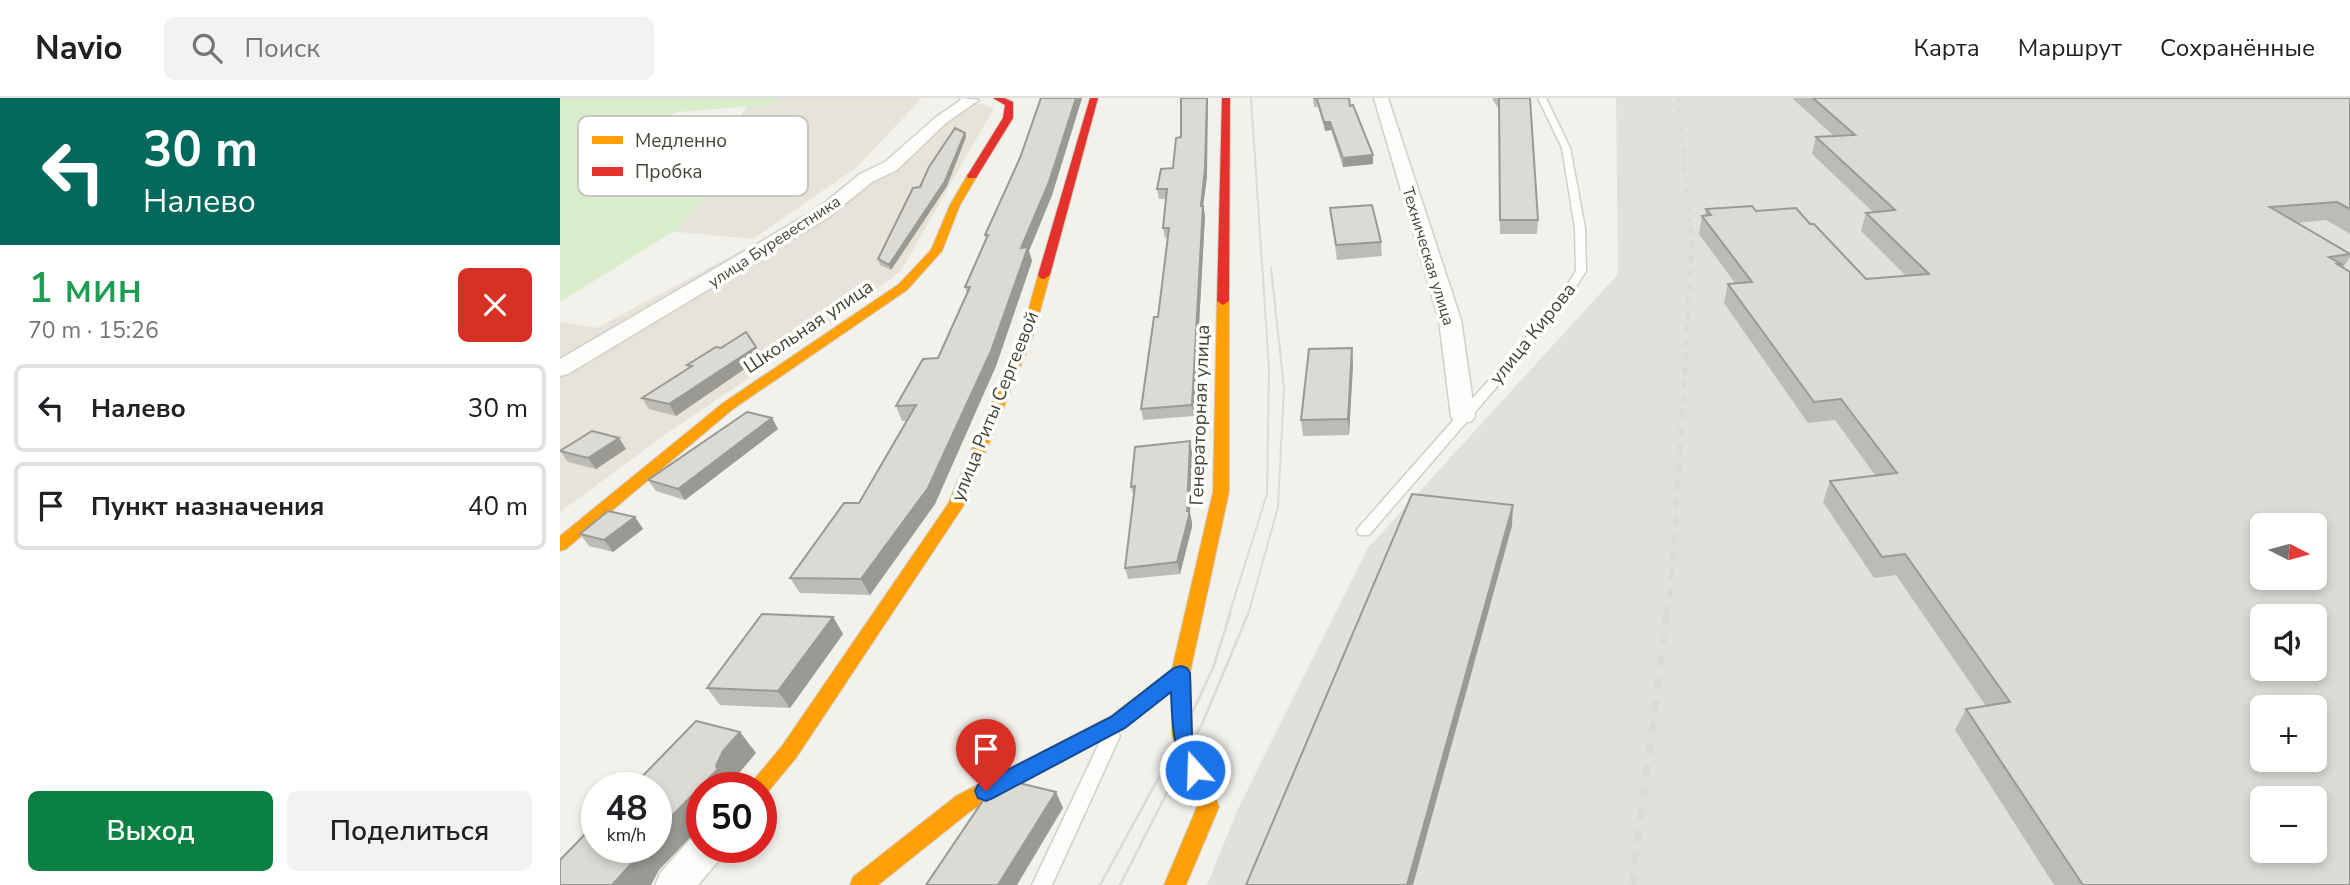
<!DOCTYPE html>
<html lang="ru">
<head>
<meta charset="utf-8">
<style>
  body { margin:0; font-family:"Nunito Sans",sans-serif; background:#f2f2f2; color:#202124; height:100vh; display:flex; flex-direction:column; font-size:26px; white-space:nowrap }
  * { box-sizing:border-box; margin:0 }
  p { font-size:23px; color:#757577 }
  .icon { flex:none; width:38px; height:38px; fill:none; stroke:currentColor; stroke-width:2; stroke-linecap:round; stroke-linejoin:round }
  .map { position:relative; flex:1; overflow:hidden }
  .panel { display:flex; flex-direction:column; background:#fff; width:560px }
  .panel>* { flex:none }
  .top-card { background:#00695c; color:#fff; overflow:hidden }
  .needle { width:46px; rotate:96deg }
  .fabs { position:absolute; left:1690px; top:415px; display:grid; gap:14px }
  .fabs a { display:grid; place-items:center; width:77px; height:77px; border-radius:10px; background:#fff; box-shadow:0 4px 10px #0003; font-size:35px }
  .speed { position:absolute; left:21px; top:674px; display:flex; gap:14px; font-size:35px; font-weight:700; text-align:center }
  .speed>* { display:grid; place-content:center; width:91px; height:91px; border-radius:50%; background:#fff; box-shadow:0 4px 10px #0003; line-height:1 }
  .speed small { font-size:18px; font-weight:400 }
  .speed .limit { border:10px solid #d22; background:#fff; color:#111 }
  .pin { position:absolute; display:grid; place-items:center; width:60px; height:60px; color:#fff; margin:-72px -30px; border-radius:50% 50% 50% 0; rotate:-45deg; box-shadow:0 0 7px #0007 }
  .pin .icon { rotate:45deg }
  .me { position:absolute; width:77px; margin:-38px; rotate:340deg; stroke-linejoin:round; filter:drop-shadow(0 0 5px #0008) }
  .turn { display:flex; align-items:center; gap:24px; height:147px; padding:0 28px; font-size:32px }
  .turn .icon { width:91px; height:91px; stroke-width:2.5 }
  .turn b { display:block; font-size:49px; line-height:60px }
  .round { display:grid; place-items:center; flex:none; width:74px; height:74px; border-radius:10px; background:#f2f2f2 }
  .overview { display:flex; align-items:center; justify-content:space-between; height:119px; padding:0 28px }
  h1 { font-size:42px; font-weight:600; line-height:52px; color:#1e9e55 }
  .cta { display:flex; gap:14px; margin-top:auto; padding:14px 28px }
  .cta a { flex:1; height:80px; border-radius:10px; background:#0b8043; color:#fff; font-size:28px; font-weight:600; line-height:80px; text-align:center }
  .cta a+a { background:#f2f2f2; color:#202124 }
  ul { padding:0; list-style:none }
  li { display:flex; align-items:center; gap:21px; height:88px; margin:0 14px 10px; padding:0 14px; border:4px solid #e0e0e0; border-radius:10px }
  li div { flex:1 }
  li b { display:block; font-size:26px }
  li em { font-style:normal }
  header { display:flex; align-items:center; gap:42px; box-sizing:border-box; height:98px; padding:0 35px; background:#fff; border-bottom:2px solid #e0e0e0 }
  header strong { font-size:33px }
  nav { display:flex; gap:38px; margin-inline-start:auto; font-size:24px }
  .search { width:490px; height:63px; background:#f2f2f2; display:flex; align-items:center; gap:18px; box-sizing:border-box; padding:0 24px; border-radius:10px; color:#757577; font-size:26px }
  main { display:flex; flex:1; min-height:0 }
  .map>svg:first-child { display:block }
</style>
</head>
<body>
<header>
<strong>Navio</strong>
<div class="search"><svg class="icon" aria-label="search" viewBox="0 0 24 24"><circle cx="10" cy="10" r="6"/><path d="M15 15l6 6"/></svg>Поиск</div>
<nav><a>Карта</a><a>Маршрут</a><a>Сохранённые</a></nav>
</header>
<main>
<section class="panel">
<div class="top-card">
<div class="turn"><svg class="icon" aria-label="left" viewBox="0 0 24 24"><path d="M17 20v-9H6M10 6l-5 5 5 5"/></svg><div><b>30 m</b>Налево</div></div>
</div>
<div class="overview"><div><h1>1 мин</h1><p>70 m · 15:26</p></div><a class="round" style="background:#d93025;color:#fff"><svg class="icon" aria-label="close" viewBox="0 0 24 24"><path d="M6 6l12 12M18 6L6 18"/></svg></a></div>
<ul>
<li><svg class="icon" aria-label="left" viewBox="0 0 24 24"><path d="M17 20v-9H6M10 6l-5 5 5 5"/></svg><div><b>Налево</b></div><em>30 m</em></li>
<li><svg class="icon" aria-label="arrive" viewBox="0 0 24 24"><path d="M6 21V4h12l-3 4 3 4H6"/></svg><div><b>Пункт назначения</b></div><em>40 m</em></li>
</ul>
<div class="cta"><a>Выход</a><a>Поделиться</a></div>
</section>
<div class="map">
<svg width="1790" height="787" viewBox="0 0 1790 787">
  <rect width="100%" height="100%" fill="#f2f1ec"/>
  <g fill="#e6e4d9">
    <polygon points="191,0 362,0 297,69 193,141 65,129 154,63"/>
    <polygon points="398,6 420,6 434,10 341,173 268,227 110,333 0,414 0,224 37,230 201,142 327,65"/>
  </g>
  <path fill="#e2e0da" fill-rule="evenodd" d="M1056 0H1790V787H647L678 711 808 450 1058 176ZM1703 427H1755V480H1703ZM1703 518H1755V570H1703ZM1703 609H1755V662H1703ZM1703 700H1755V752H1703Z"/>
  <polygon fill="#d9edcb" points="0,0 217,0 218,6 118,14 75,28 194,33 177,63 117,131 0,204"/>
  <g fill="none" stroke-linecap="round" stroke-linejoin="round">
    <defs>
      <g id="lane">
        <polygon points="978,0 986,0 1010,50 1025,130 1026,173 1003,209 966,255 809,437 799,437 797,433 799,429 958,249 995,205 1016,173 1015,130 1002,50"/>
        <polygon points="551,631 557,633 560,638 492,787 472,787 545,633"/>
      </g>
      <g id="street">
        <polygon points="400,0 419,2 386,25 337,72 312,84 269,119 8,276 0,278 0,261 257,111 300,76 325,64 376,19 401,2"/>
        <polygon points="814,0 828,0 901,222 915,318 912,323 903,325 894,323 891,318 879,222"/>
        <polygon points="142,734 142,749 165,749 160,761 138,787 95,787 101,774 134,737"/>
      </g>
      <g id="slow">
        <polygon points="408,76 417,78 400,107 382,153 347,192 173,311 6,451 0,453 0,438 163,305 339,186 371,152 390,107"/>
        <polygon points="484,173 490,177 474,235 404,407 236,660 206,696 201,698 201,690 189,690 192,684 222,648 388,406 462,235 478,177"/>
        <polygon points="663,199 669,203 669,394 630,575 632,637 659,709 626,787 604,787 637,709 612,637 612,593 565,630 412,712 318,787 290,787 293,779 396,698 551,618 612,571 653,394 657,203"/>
      </g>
      <g id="jam">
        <polygon points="433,0 444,0 453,4 453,20 416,80 408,80 407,78 443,20 445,7"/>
        <polygon points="530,0 538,0 490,177 484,181 480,180 478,177"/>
        <polygon points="662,0 670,0 669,203 663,207 657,203"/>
      </g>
    </defs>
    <use href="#lane" stroke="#d0cfc9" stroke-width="3"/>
    <use href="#street" stroke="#d0cfc9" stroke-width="3"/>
    <use href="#slow" stroke="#d2d0c2" stroke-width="2"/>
    <use href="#jam" stroke="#d2d0c2" stroke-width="2"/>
    <use href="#lane" fill="#fdfdfc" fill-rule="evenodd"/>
    <use href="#street" fill="#fdfdfc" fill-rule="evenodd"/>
    <use href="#slow" fill="#ff9f0a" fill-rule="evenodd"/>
    <use href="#jam" fill="#e5322d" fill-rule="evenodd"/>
    <g stroke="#dadad9" stroke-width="2">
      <polyline points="669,517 707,396 709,271 691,0"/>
      <polyline points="688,517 718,409 724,290 711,170"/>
    </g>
    <g stroke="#dadad9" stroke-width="2.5">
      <polyline points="540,787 622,637 653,570 670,516"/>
      <polyline points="560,787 643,624 688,516"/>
    </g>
    <polyline stroke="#dadad9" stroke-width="3.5" stroke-dasharray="5 5" stroke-linecap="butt" points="1118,0 1131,135"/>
    <polyline stroke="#dadad9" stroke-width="4.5" stroke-dasharray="7 7" stroke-linecap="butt" points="1123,304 1132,148 1131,133"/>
    <polyline stroke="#dadad9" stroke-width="5" stroke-dasharray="9 9" stroke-linecap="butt" points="1107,517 1112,476 1123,302"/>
    <polyline stroke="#dadad9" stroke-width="7" stroke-dasharray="11 11" stroke-linecap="butt" points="1072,787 1107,516"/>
  </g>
  <g fill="#bdbbb6">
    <polygon points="481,0 522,0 492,97 469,153 472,163 436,268 375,406 310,497 240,495 230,480 299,405 347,323 342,323 336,308 378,260 407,195 405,189 426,140 425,137 460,60"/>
    <polygon points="753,0 790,8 813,57 813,66 783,69 771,32 765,33 758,9 754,9"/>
    <polygon points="932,0 970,0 978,122 977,136 940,136 939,12"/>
    <polygon points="1233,0 1790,0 1790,136 1766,122 1736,125 1790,156 1790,159 1783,170 1790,787 1494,787 1395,632 1406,611 1426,608 1336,477 1314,480 1263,404 1270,383 1315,377 1275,322 1248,325 1164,205 1168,186 1175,185 1139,136 1142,118 1145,117 1146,111 1196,113 1250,126 1306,181 1346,178 1301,133 1306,115 1313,114 1252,56 1256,39 1274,38 1233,1"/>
    <polygon points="405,35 406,39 387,88 331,172 320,167 318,161"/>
    <polygon points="647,79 643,108 645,118 634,318 583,322 581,311 598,219 608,140 605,140 603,130 606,101 599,101 597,91"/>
    <polygon points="770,110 821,144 822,158 777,162"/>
    <polygon points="202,259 116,318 89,311 82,300 129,270 127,267"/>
    <polygon points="793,266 789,337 743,338 741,322"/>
    <polygon points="218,331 125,402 96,393 88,382"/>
    <polygon points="59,340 66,351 36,371 8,364 0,353"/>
    <polygon points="630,343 632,354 630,415 632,425 632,429 620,476 568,481 565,470 574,400 571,389"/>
    <polygon points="75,419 83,431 53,454 29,448 20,436"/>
    <polygon points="273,519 283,536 230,610 160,607 147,590"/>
  </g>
  <g fill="#9a9994">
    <polygon points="516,0 522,0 492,97 469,153 472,163 436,268 375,406 310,497 301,481 461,150"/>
    <polygon points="647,0 648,0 647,79 643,108 645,118 634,318 632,307 641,108"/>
    <polygon points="764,24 770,24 771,32 765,33"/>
    <polygon points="405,35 406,39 387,88 331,172 329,167"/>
    <polygon points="813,57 813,66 783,69 783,60"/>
    <polygon points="196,249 202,259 116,318 109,306"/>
    <polygon points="792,250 793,266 789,337 788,321"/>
    <polygon points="212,320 218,331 125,402 118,391"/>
    <polygon points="59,340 66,351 36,371 28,360"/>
    <polygon points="630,343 632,354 630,415 632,425 632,429 620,476 617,464 627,413"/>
    <polygon points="953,407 952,428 853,787 847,787"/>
    <polygon points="75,419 83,431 53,454 44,442"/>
    <polygon points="273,519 283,536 230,610 218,593"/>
    <polygon points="180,634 196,655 180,674 173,690 142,690 142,727 99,772 91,787 52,787 81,749 96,749 96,734 156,668 163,653"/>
    <polygon points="496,694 503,710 457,787 438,787"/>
  </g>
  <g fill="#dcdad4" stroke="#9a9994" stroke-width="2" fill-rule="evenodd">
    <polygon points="481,0 516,0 489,84 461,150 468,149 431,253 368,390 301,481 230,480 284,405 299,405 356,307 336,308 363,261 378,260 410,189 405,189 428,137 425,137 460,60"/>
    <polygon points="621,0 647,0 645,70 641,108 643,108 632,307 581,311 594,219 598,219 609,130 603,130 607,91 597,91 601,71 613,70 616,40 621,39"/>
    <polygon points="753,0 789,0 790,8 793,7 813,57 783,60 770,24 764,24 757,1"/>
    <polygon points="939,0 970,0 978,122 940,122"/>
    <path d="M1253 0H1790V111L1777 104 1710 109 1790 156 1769 159 1781 166H1777L1790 174V787H1523L1406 611 1450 604 1345 456 1322 459 1270 383 1337 375 1281 301 1254 304 1168 186 1192 184 1142 118 1151 117 1146 111 1192 108 1196 113 1236 110 1250 126H1254L1306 181 1369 176 1306 115 1335 112 1256 39 1295 37ZM1703 427H1755V480H1703ZM1703 518H1755V570H1703ZM1703 609H1755V662H1703ZM1703 700H1755V752H1703Z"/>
    <polygon points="395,30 405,35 385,83 329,167 318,161 353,90 360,89 369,69"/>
    <polygon points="812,107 821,144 776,147 770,110"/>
    <polygon points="186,234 196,249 109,306 82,300 132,268 127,267 156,249 161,250"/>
    <polygon points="792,250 788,321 741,322 749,251"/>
    <polygon points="187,314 212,320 118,391 88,382"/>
    <polygon points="32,333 59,340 28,360 0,353"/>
    <polygon points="630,343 627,413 629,413 629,418 617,464 565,470 575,388 571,389 575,349"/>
    <polygon points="852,396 953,407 847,787 686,787"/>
    <polygon points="48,413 75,419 44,442 20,436"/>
    <polygon points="202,516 273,519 218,593 147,590"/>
    <polygon points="136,623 180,634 163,653 156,668 158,671 96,734 96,690 71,690"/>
    <polygon points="455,684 496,694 438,787 366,787 424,701"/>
    <polygon points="37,724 37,749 81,749 79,752 73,764 52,787 0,787 0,762"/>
  </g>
  <path fill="#1a73e8" stroke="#114b97" stroke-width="2" d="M621 568 627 570 630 575 632 637 645 672 642 679 635 681 627 679C613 648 612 626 611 594L565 630 433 700 426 703 418 700 415 693 418 687 551 619 614 570Z"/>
  <g text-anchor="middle" stroke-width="7" stroke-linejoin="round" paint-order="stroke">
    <g font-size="16" fill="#484537" stroke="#fff">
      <text transform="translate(214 143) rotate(-33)" y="6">улица Буревестника</text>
      <text transform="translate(869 158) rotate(73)" y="6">Техническая улица</text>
    </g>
    <g font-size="19" fill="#484537" stroke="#fff">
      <text transform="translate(248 228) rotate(-34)" y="7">Школьная улица</text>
      <text transform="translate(972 235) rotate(-51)" y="7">улица Кирова</text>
      <text transform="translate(434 308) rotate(-68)" y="7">улица Риты Сергеевой</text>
      <text transform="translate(639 317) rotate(-88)" y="7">Генераторная улица</text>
    </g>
  </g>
  <rect x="18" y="18" width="230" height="80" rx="10" fill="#fff" stroke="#c8c7c3" stroke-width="2"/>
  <rect x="32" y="38" width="31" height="8" fill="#ff9f0a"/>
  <rect x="32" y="69" width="31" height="9" fill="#e5322d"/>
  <g font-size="19" fill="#484537">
    <text x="75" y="49">Медленно</text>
    <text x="75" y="80">Пробка</text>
  </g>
</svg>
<div class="fabs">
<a><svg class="needle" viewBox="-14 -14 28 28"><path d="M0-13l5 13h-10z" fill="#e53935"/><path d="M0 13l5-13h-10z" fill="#757577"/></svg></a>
<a><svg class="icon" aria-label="sound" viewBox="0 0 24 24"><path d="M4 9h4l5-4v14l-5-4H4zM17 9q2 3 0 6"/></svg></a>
<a>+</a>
<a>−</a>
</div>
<div class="speed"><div>48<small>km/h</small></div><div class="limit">50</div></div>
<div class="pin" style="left:426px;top:693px;background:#d93025"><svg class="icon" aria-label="arrive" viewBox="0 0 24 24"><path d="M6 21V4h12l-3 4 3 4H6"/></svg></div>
<svg class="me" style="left:635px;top:672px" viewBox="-20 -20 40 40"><circle r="17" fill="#1a73e8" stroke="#fff" stroke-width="3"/><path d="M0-11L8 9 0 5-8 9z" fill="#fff"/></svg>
</div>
</main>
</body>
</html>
